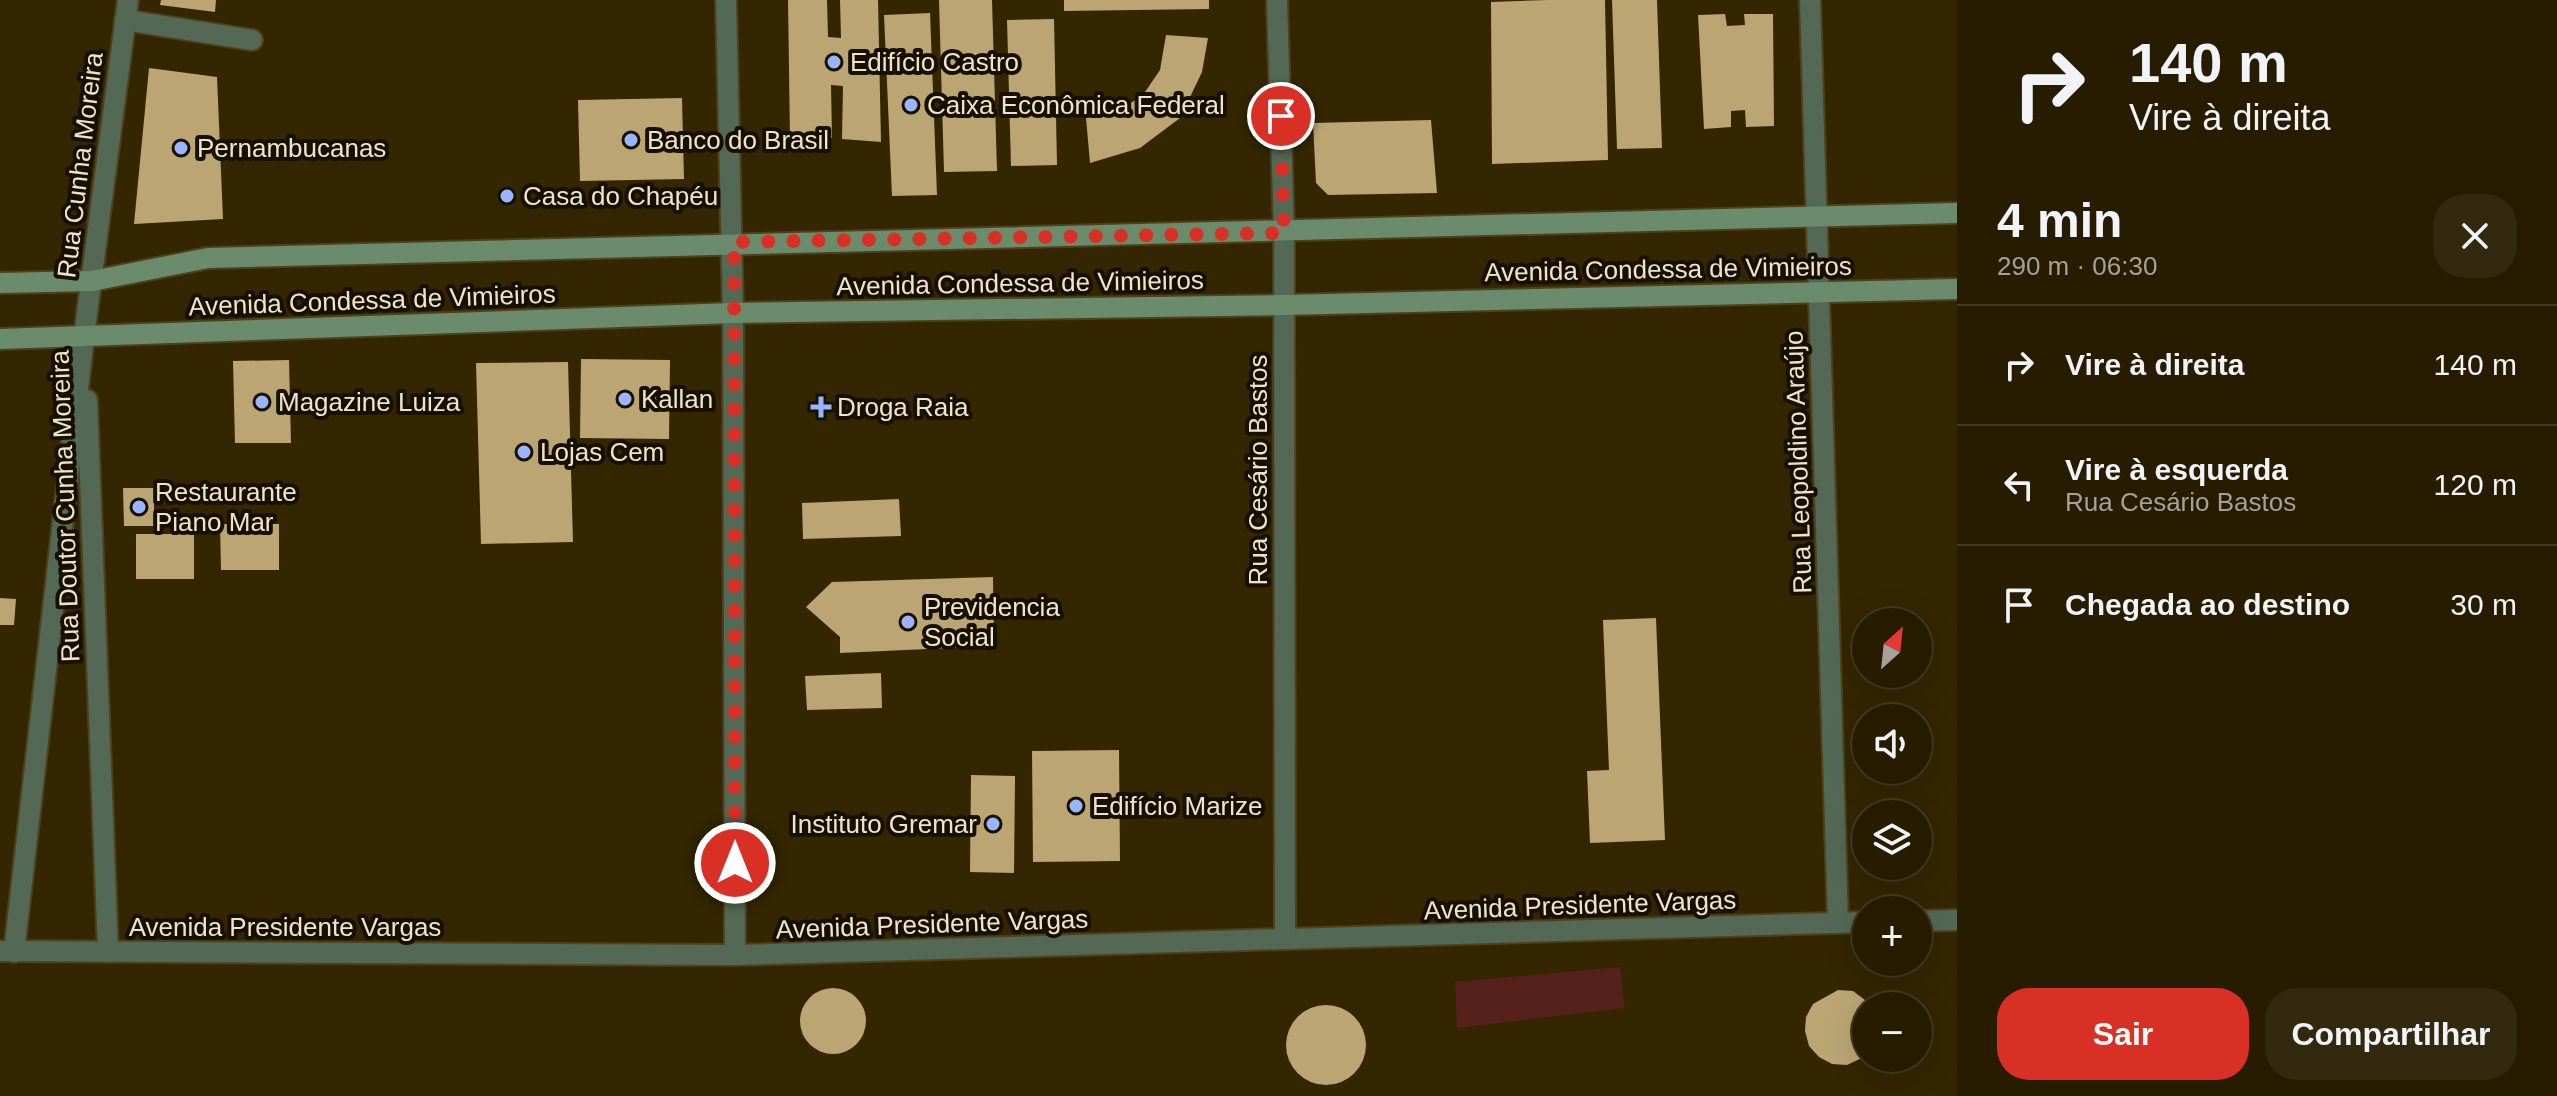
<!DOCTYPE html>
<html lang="pt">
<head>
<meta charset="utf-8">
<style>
  body { margin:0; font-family:Arial,sans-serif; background:#33290f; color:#f1f3f6; height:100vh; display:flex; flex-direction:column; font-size:30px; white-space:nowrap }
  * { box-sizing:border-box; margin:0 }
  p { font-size:26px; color:#a4a199 }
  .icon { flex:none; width:44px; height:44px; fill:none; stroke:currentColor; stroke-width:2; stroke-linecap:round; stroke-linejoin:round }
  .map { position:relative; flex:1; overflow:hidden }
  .sheet { display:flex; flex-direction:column; background:#271c00; width:600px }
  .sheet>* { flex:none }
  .top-card { background:#271c00; color:#f1f3f6; overflow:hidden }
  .needle { width:52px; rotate:27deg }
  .controls { position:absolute; left:1852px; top:608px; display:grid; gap:16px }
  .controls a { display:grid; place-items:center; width:80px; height:80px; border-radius:50%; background:#271c00; box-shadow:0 8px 32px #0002,0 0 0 2px #433a22; font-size:40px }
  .pin { position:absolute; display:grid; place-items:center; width:68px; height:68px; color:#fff; margin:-34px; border:4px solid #fff; border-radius:50%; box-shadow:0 2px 8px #0007 }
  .me { position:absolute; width:88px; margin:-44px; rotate:0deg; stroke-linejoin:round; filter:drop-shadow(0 0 6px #0008) }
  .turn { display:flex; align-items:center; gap:28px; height:168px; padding:0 40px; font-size:36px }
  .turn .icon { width:104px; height:104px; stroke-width:2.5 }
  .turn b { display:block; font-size:56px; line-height:68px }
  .round { display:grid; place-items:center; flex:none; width:84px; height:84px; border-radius:32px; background:#33290f }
  .headline { display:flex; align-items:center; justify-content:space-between; height:136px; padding:0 40px }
  h1 { font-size:48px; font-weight:700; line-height:60px }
  .cta { display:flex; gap:16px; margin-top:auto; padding:16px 40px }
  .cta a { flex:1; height:92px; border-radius:32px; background:#d93025; color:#fff; font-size:32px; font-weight:700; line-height:92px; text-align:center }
  .cta a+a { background:#33290f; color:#f1f3f6 }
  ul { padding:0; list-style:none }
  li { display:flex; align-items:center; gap:24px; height:120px; padding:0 40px; border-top:2px solid #433a22 }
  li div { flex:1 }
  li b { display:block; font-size:30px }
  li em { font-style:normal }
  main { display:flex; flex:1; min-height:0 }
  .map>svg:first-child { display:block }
</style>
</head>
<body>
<main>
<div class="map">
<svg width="1957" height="1096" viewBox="0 0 1957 1096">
  <rect width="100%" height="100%" fill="#342600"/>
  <polygon fill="#56201b" points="1620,967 1625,1008 1457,1028 1455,982"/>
  <g fill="#baa573">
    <polygon points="161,0 216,0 215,12 160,5"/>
    <polygon points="788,0 827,0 828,37 841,38 840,0 878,0 881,142 842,139 843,86 831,85 832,138 790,139"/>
    <polygon points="939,0 992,0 997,171 944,172"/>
    <polygon points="1064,0 1209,0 1209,9 1064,11"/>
    <polygon points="1548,0 1605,0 1608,160 1492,164 1491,2"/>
    <polygon points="1612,0 1657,0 1662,148 1617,149"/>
    <polygon points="930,13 937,195 892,196 884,15"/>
    <polygon points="1725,14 1727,26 1745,25 1744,14 1773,14 1774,126 1746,127 1745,110 1731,111 1731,127 1704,129 1698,15"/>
    <polygon points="1054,19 1057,165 1011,166 1007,20"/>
    <polygon points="1166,35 1208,38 1202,72 1180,118 1140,148 1090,163 1086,118 1114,114 1143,95 1160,70"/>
    <polygon points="149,68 217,77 223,219 134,224"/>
    <polygon points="682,98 684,179 580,181 578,100"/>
    <polygon points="1431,120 1437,193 1328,195 1316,183 1313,123"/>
    <polygon points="581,359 670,360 669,439 580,438"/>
    <polygon points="289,360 291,443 235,443 233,361"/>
    <polygon points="568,362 573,542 481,544 476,363"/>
    <polygon points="123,488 154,488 154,526 124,526"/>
    <polygon points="899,499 901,536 803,539 802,503"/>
    <polygon points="220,524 279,524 279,570 221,570"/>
    <rect x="136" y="534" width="58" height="45"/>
    <polygon points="993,577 994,646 840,653 840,637 806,607 832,582"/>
    <polygon points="0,598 16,599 14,625 0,625"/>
    <polygon points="1656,618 1665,840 1590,843 1587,771 1609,770 1603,620"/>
    <polygon points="881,673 882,708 807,710 805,676"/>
    <polygon points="1119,750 1120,861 1033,862 1032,751"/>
    <polygon points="971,775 1015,776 1014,873 970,872"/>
    <circle cx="833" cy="1021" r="33"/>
    <polygon points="1838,990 1853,991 1873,1006 1866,1006 1866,1056 1847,1065 1832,1064 1819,1057 1809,1046 1805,1031 1806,1017 1813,1004"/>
    <circle cx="1326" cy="1045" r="40"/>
  </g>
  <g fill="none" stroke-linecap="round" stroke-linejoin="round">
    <defs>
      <g id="minor">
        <polyline points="1277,0 1284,233 1285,939"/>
        <polyline points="1810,0 1838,923"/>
        <polyline points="125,20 252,40"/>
        <polyline points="733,313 735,955"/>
        <polyline points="87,400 108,952"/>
        <polyline points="1918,921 1957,920"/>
        <polyline points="0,951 735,955 1866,922"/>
        <polyline points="14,952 84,336"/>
      </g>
      <g id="tertiary">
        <polyline points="726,0 733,313"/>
        <polyline points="84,336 128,0"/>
      </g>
      <g id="secondary">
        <polyline points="0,283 92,281 208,258 1957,213"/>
        <polyline points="0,339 733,313 1284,305 1957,289"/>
      </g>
    </defs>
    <use href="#minor" stroke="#4e411c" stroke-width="24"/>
    <use href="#tertiary" stroke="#4e411c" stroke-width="24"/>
    <use href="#secondary" stroke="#4e411c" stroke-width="24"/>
    <use href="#minor" stroke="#536855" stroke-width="20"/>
    <use href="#tertiary" stroke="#536855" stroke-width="20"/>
    <use href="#secondary" stroke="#6a8c6d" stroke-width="20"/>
  </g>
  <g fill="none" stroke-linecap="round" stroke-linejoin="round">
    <polyline stroke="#d93025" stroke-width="14" stroke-dasharray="0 25.2" points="735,863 734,242 1284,233 1281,116"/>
  </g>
  <g fill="#99b5fd" stroke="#171000" stroke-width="3">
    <circle cx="834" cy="62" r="8"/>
    <circle cx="911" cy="105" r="8"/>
    <circle cx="631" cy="140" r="8"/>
    <circle cx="181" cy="148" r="8"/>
    <circle cx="507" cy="196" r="8"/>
    <circle cx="625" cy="399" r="8"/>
    <circle cx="262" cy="402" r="8"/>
    <path d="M817 395h8v8h8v8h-8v8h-8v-8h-8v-8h8z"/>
    <circle cx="524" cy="452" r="8"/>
    <circle cx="139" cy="507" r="8"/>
    <circle cx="908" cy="622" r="8"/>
    <circle cx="1076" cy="806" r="8"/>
    <circle cx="993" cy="824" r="8"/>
  </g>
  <g text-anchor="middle" stroke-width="8" stroke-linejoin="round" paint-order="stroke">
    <g font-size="26" fill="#efe4cb" stroke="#171000" text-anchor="start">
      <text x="850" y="71">Edifício Castro</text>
      <text x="927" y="114">Caixa Econômica Federal</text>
      <text x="647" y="149">Banco do Brasil</text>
      <text x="197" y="157">Pernambucanas</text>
      <text x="523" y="205">Casa do Chapéu</text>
      <text x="641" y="408">Kallan</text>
      <text x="278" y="411">Magazine Luiza</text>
      <text x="837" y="416">Droga Raia</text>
      <text x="540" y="461">Lojas Cem</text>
      <text x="155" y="501">Restaurante<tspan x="155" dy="30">Piano Mar</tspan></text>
      <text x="924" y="616">Previdencia<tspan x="924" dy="30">Social</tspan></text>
      <text x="1092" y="815">Edifício Marize</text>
      <text x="977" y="833" text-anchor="end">Instituto Gremar</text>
    </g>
    <g font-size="26" fill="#efe4cb" stroke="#171000">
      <text transform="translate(80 165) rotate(-83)" y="9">Rua Cunha Moreira</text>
      <text transform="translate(1668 269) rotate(-1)" y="9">Avenida Condessa de Vimieiros</text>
      <text transform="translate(1020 283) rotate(-1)" y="9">Avenida Condessa de Vimieiros</text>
      <text transform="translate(372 300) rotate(-2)" y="9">Avenida Condessa de Vimieiros</text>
      <text transform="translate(1798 462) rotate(-92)" y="9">Rua Leopoldino Araújo</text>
      <text transform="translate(1258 470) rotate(-90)" y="9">Rua Cesário Bastos</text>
      <text transform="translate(65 506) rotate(-92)" y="9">Rua Doutor Cunha Moreira</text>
      <text transform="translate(1580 905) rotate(-2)" y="9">Avenida Presidente Vargas</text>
      <text transform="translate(932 924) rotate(-2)" y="9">Avenida Presidente Vargas</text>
      <text x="285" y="936">Avenida Presidente Vargas</text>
    </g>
  </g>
</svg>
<div class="controls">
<a><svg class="needle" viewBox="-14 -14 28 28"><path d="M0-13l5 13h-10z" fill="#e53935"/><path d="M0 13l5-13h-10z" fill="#a4a199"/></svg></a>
<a><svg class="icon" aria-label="sound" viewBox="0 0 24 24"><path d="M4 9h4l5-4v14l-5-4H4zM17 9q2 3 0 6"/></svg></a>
<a><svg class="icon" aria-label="layers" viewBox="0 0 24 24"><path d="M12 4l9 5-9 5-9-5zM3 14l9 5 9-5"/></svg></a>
<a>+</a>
<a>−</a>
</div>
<div class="pin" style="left:1281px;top:116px;background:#d93025"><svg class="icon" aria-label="arrive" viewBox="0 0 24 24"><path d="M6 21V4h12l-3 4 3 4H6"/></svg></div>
<svg class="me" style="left:735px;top:863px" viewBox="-20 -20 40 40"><circle r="17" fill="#d93025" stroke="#fff" stroke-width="3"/><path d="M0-11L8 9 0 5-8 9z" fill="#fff"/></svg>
</div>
<section class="sheet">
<div class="top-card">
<div class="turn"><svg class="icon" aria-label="right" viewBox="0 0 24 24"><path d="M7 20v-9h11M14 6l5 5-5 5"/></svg><div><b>140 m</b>Vire à direita</div></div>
</div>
<div class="headline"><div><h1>4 min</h1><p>290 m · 06:30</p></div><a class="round"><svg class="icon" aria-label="close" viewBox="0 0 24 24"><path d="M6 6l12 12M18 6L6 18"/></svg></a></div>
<ul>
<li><svg class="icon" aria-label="right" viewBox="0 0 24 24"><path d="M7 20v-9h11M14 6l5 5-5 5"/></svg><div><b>Vire à direita</b></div><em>140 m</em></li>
<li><svg class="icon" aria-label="left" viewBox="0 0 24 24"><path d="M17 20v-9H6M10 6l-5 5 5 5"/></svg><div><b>Vire à esquerda</b><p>Rua Cesário Bastos</p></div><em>120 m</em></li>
<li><svg class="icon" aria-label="arrive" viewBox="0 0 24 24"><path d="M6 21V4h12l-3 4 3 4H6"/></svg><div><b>Chegada ao destino</b></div><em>30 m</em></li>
</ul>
<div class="cta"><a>Sair</a><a>Compartilhar</a></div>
</section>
</main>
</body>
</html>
